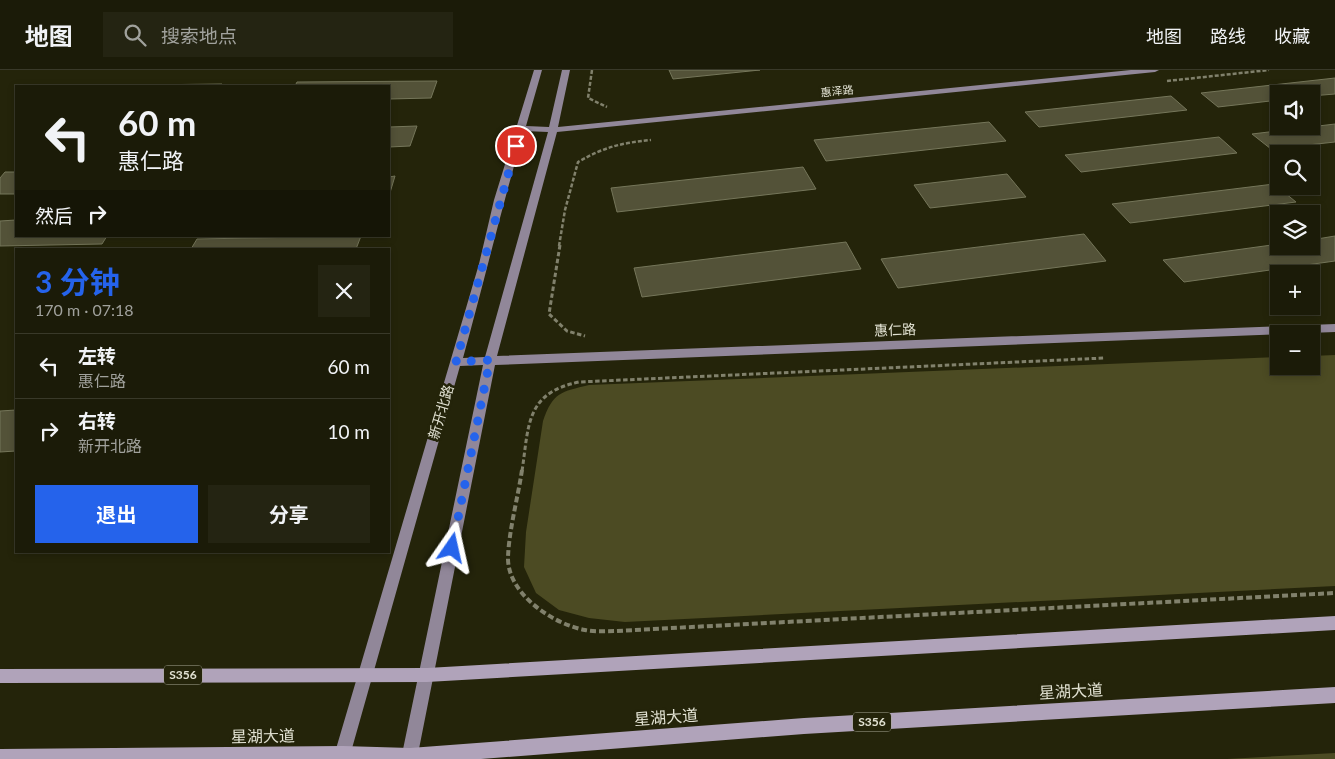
<!DOCTYPE html>
<html lang="zh">
<head>
<meta charset="utf-8">
<style>
  body { margin:0; font-family:Lato,"Noto Sans SC",sans-serif; background:#242412; color:#f1f3f6; height:100vh; display:flex; flex-direction:column; font-size:19px; white-space:nowrap }
  * { box-sizing:border-box; margin:0 }
  p { font-size:16px; color:#a0a19c }
  .icon { flex:none; width:28px; height:28px; fill:none; stroke:currentColor; stroke-width:2; stroke-linecap:round; stroke-linejoin:round }
  .map { position:relative; flex:1; overflow:hidden }
  .panel { position:absolute; left:15px; top:178px; width:375px; height:305px; display:flex; flex-direction:column; background:#1b1b08; border-radius:0px; box-shadow:0 2px 8px #0003,0 0 0 1px #393929 }
  .panel>* { flex:none }
  .top-card { position:absolute; left:15px; top:15px; width:375px; height:152px; border-radius:0px; box-shadow:0 2px 8px #0003,0 0 0 1px #393929; background:#1b1b08; color:#f1f3f6; overflow:hidden }
  .fabs { position:absolute; left:1270px; top:15px; display:grid; gap:10px }
  .fabs a { display:grid; place-items:center; width:50px; height:50px; border-radius:0px; background:#1b1b08; box-shadow:0 2px 8px #0003,0 0 0 1px #393929; font-size:25px }
  .pin { position:absolute; display:grid; place-items:center; width:42px; height:42px; color:#fff; margin:-21px; border:2px solid #fff; border-radius:50%; box-shadow:0 1px 5px #0007 }
  .me { position:absolute; width:55px; margin:-28px; rotate:11deg; stroke-linejoin:round; filter:drop-shadow(0 0 4px #0008) }
  .turn { display:flex; align-items:center; gap:18px; height:105px; padding:0 20px; font-size:22px }
  .turn .icon { width:65px; height:65px; stroke-width:2.5 }
  .turn b { display:block; font-size:35px; line-height:42px }
  .then { display:flex; align-items:center; height:48px; padding:0 20px; background:#0003; gap:10px; font-size:19px }
  .round { display:grid; place-items:center; flex:none; width:52px; height:52px; border-radius:0px; background:#242412 }
  .headline { display:flex; align-items:center; justify-content:space-between; height:85px; padding:0 20px }
  h1 { font-size:30px; font-weight:700; line-height:38px; color:#2563eb }
  .primary-button { display:flex; gap:10px; margin-top:auto; padding:10px 20px }
  .primary-button a { flex:1; height:58px; border-radius:0px; background:#2563eb; color:#fff; font-size:20px; font-weight:700; line-height:58px; text-align:center }
  .primary-button a+a { background:#242412; color:#f1f3f6 }
  ul { padding:0; list-style:none }
  li { display:flex; align-items:center; gap:15px; height:65px; padding:0 20px; border-top:1px solid #393929 }
  li div { flex:1 }
  li b { display:block; font-size:19px }
  li em { font-style:normal }
  header { display:flex; align-items:center; gap:30px; box-sizing:border-box; height:70px; padding:0 25px; background:#1b1b08; border-bottom:1px solid #393929 }
  header strong { font-size:24px }
  nav { display:flex; gap:28px; margin-inline-start:auto; font-size:18px }
  .search { width:350px; height:45px; background:#242412; display:flex; align-items:center; gap:12px; box-sizing:border-box; padding:0 18px; border-radius:0px; color:#a0a19c; font-size:19px }
  .map>svg:first-child { display:block }
</style>
</head>
<body>
<header>
<strong>地图</strong>
<div class="search"><svg class="icon" aria-label="search" viewBox="0 0 24 24"><circle cx="10" cy="10" r="6"/><path d="M15 15l6 6"/></svg>搜索地点</div>
<nav><a>地图</a><a>路线</a><a>收藏</a></nav>
</header>
<div class="map">
<svg width="1335" height="689" viewBox="0 0 1335 689">
  <rect width="100%" height="100%" fill="#24240a"/>
  <g fill="#4c4b23">
    <path d="M1335 285V516L625 552 589 548 559 540 536 523 524 497 526 462 543 351C553 322 561 322 589 315L1279 287V296H1311V286Z"/>
    <polygon points="1335,683 1335,689 1227,689"/>
  </g>
  <g fill="#535238" stroke="#75765a">
    <polygon points="669,0 760,0 673,9"/>
    <polygon points="1335,8 1335,24 1311,26 1311,24 1279,24 1279,30 1218,37 1201,23"/>
    <polygon points="437,11 431,28 389,29 389,16 295,16 297,12"/>
    <polygon points="222,14 221,16 55,16"/>
    <polygon points="1171,26 1187,40 1039,57 1025,42"/>
    <polygon points="989,52 1006,71 826,91 814,70"/>
    <polygon points="1335,54 1335,72 1271,79 1252,64"/>
    <polygon points="417,56 410,76 389,77 389,57"/>
    <polygon points="1219,67 1237,83 1081,102 1065,85"/>
    <polygon points="803,97 816,119 617,142 611,118"/>
    <polygon points="5,102 16,102 16,124 0,124 0,108"/>
    <polygon points="1007,104 1026,127 930,138 914,115"/>
    <polygon points="395,106 389,126 389,107"/>
    <polygon points="1274,114 1296,132 1130,153 1112,134"/>
    <polygon points="16,150 16,166 107,166 102,174 0,176 0,151"/>
    <polygon points="1084,164 1106,191 898,218 881,189"/>
    <polygon points="361,166 356,179 191,179 197,169"/>
    <polygon points="1335,166 1335,191 1184,212 1163,190 1279,174 1279,176 1311,176 1311,170"/>
    <polygon points="846,172 861,199 642,227 634,198"/>
    <polygon points="16,340 16,381 0,382 0,341"/>
  </g>
  <g fill="none" stroke-linecap="round" stroke-linejoin="round">
    <g stroke="#81816c" stroke-width="2.5" stroke-dasharray="4 2" stroke-linecap="butt">
      <polyline points="592,0 588,28 607,37"/>
      <polyline points="1167,11 1269,0"/>
      <path d="M559 176 565 140 578 92C604 77 621 73 651 70"/>
    </g>
    <g stroke="#81816c" stroke-width="3" stroke-dasharray="4.5 2.5" stroke-linecap="butt">
      <polyline points="560,175 549,244 567,261 585,266"/>
      <path d="M522 401C529 356 525 323 579 312L1105 288"/>
    </g>
    <path stroke="#81816c" stroke-width="4" stroke-dasharray="6 3" stroke-linecap="butt" d="M522 400C518 427 509 460 508 487 507 524 553 554 585 560 595 562 606 561 616 561L1335 523"/>
    <path fill="#918799" fill-rule="evenodd" d="M534 0H542L526 56 549 57 562 0H570L558 57 1131 0H1159L1155 2 557 62 497 286 1335 254V262L495 295 417 689H401L483 295 460 296 349 689H333L479 194 494 130ZM524 61 548 62 485 287 463 288C484 212 502 136 524 61Z"/>
    <g fill="#b0a3ba" fill-rule="evenodd">
      <polygon points="1335,546 1335,560 427,612 0,613 0,599 427,598"/>
      <polygon points="1335,617 1335,633 804,664 481,689 0,689 0,679 343,676 410,678 804,648"/>
    </g>
  </g>
  <g fill="none" stroke-linecap="round" stroke-linejoin="round">
    <polyline stroke="#2563eb" stroke-width="9" stroke-dasharray="0 16.2" points="452,478 490,290 456,292 516,76"/>
  </g>
  <g text-anchor="middle" stroke-width="5" stroke-linejoin="round" paint-order="stroke">
    <g font-size="11" fill="#e2e2d3" stroke="#24240a">
      <text transform="translate(837 21) rotate(-6)" y="4">惠泽路</text>
    </g>
    <g fill="#24240a" stroke="#a9a997" stroke-width="1">
      <rect x="164" y="595.5" width="38" height="19" rx="4"/>
      <rect x="853" y="642.5" width="38" height="19" rx="4"/>
    </g>
    <g font-size="12" font-weight="bold" fill="#e2e2d3">
      <text x="183" y="609">S356</text>
      <text x="872" y="656">S356</text>
    </g>
    <g font-size="14" fill="#e2e2d3" stroke="#24240a">
      <text transform="translate(895 260) rotate(-2)" y="5">惠仁路</text>
      <text transform="translate(441 342) rotate(-74)" y="5">新开北路</text>
    </g>
    <g font-size="16" fill="#e2e2d3" stroke="#24240a">
      <text transform="translate(1071 621) rotate(-3)" y="6">星湖大道</text>
      <text transform="translate(666 647) rotate(-4)" y="6">星湖大道</text>
      <text transform="translate(263 666) rotate(-1)" y="6">星湖大道</text>
    </g>
  </g>
</svg>
<div class="fabs">
<a><svg class="icon" aria-label="sound" viewBox="0 0 24 24"><path d="M4 9h4l5-4v14l-5-4H4zM17 9q2 3 0 6"/></svg></a>
<a><svg class="icon" aria-label="search" viewBox="0 0 24 24"><circle cx="10" cy="10" r="6"/><path d="M15 15l6 6"/></svg></a>
<a><svg class="icon" aria-label="layers" viewBox="0 0 24 24"><path d="M12 4l9 5-9 5-9-5zM3 14l9 5 9-5"/></svg></a>
<a>+</a>
<a>−</a>
</div>
<div class="pin" style="left:516px;top:76px;background:#d93025"><svg class="icon" aria-label="arrive" viewBox="0 0 24 24"><path d="M6 21V4h12l-3 4 3 4H6"/></svg></div>
<svg class="me" style="left:452px;top:478px" viewBox="-20 -20 40 40"><path d="M0-17L14 15 0 8-14 15z" fill="#2563eb" stroke="#fff" stroke-width="4"/></svg>
<div class="top-card">
<div class="turn"><svg class="icon" aria-label="left" viewBox="0 0 24 24"><path d="M17 20v-9H6M10 6l-5 5 5 5"/></svg><div><b>60 m</b>惠仁路</div></div>
<div class="then">然后<svg class="icon" aria-label="right" viewBox="0 0 24 24"><path d="M7 20v-9h11M14 6l5 5-5 5"/></svg></div>
</div>
<section class="panel">
<div class="headline"><div><h1>3 分钟</h1><p>170 m · 07:18</p></div><a class="round"><svg class="icon" aria-label="close" viewBox="0 0 24 24"><path d="M6 6l12 12M18 6L6 18"/></svg></a></div>
<ul>
<li><svg class="icon" aria-label="left" viewBox="0 0 24 24"><path d="M17 20v-9H6M10 6l-5 5 5 5"/></svg><div><b>左转</b><p>惠仁路</p></div><em>60 m</em></li>
<li><svg class="icon" aria-label="right" viewBox="0 0 24 24"><path d="M7 20v-9h11M14 6l5 5-5 5"/></svg><div><b>右转</b><p>新开北路</p></div><em>10 m</em></li>
</ul>
<div class="primary-button"><a>退出</a><a>分享</a></div>
</section>
</div>
</body>
</html>
